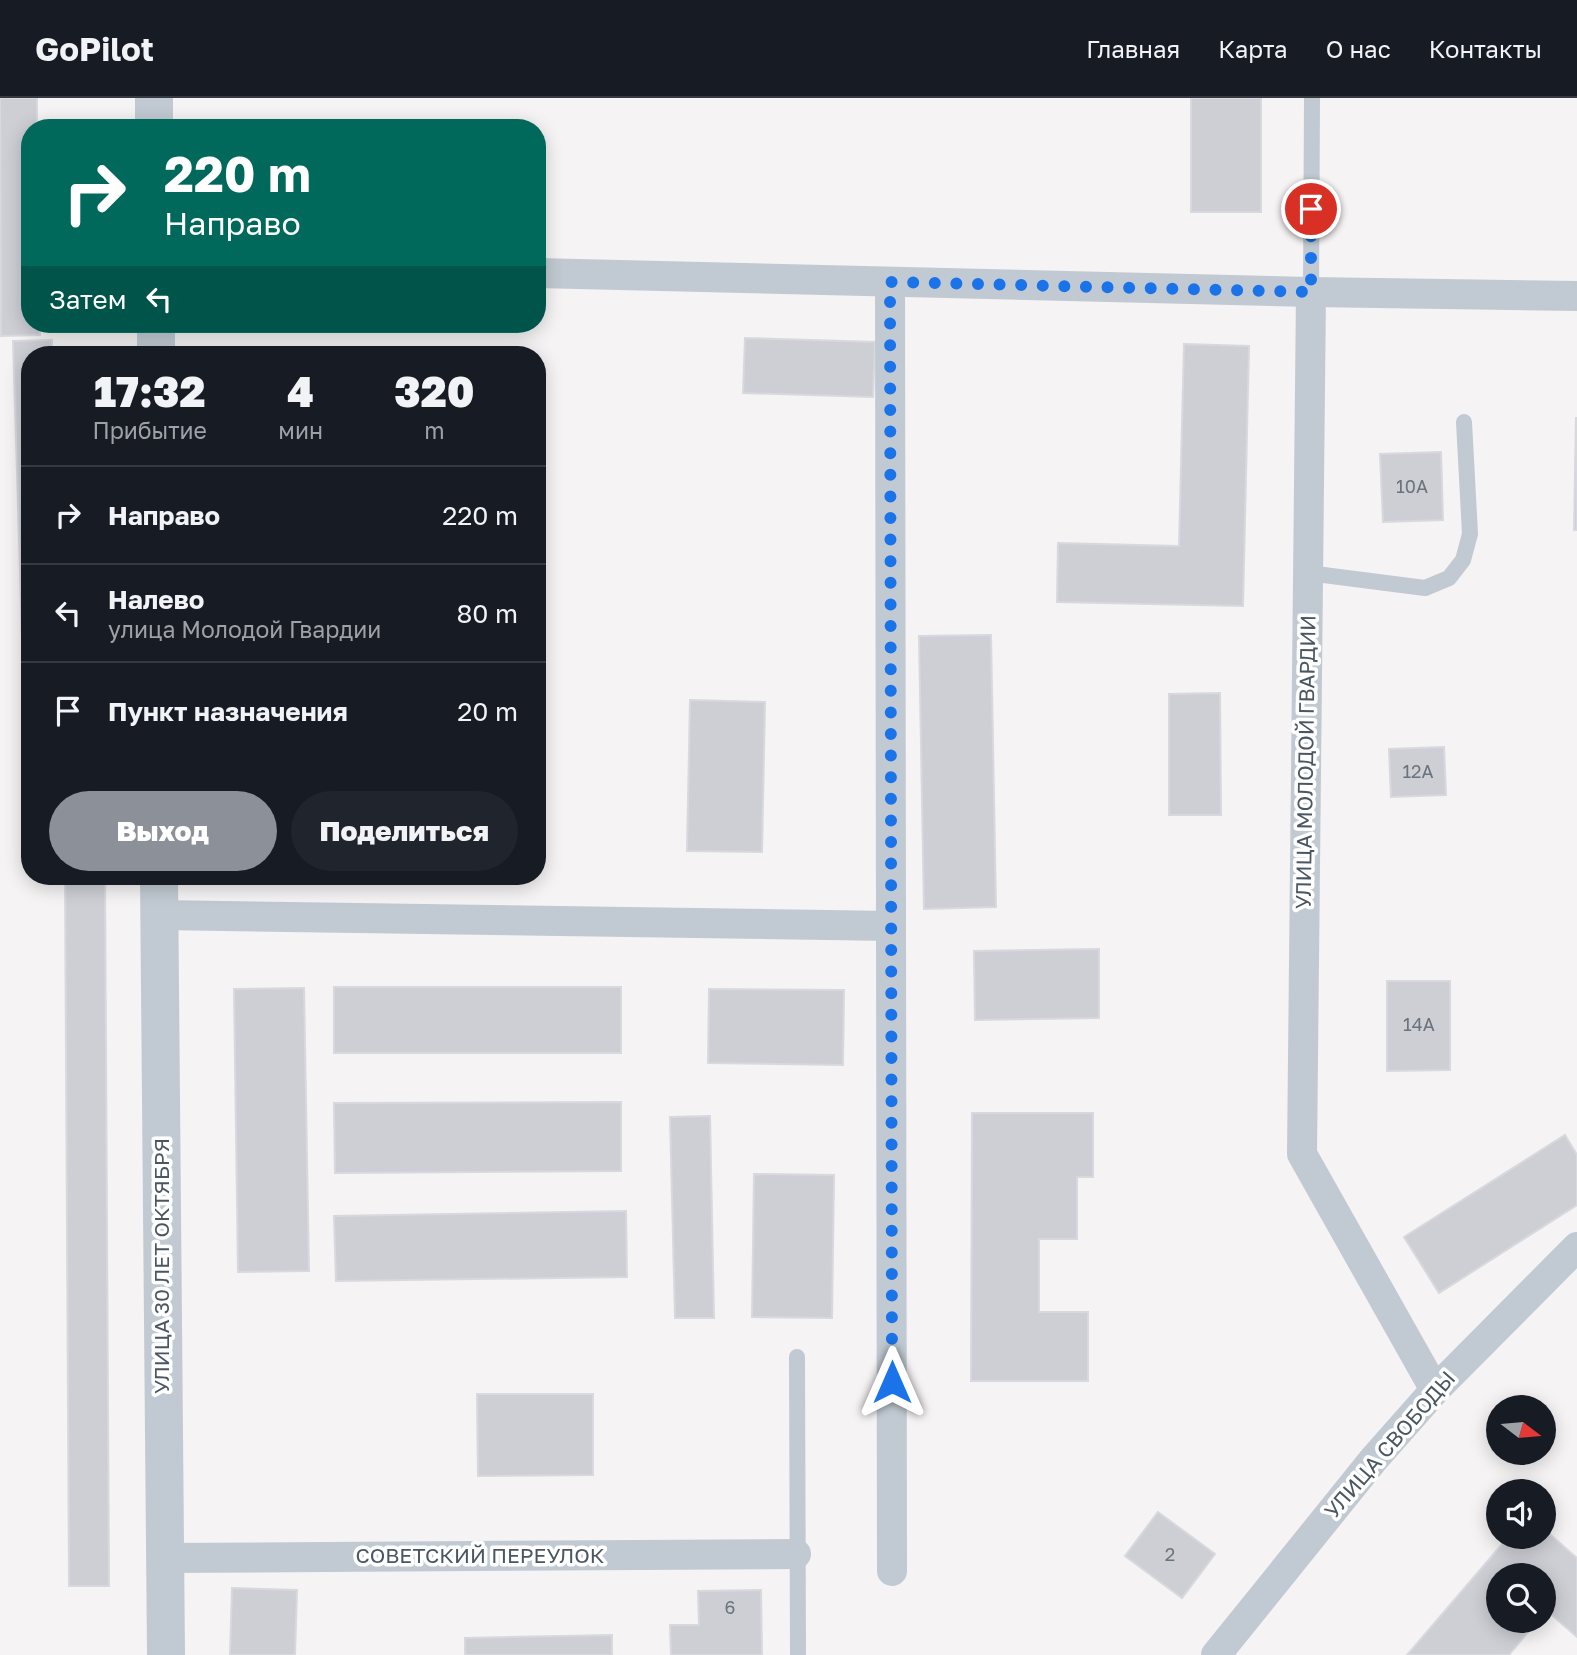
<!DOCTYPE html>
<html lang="ru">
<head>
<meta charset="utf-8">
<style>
  body { margin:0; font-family:"Golos Text",sans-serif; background:#20242c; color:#f1f3f6; height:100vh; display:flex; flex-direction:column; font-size:26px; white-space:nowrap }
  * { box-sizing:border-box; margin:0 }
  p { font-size:23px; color:#9ea1a6 }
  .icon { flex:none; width:38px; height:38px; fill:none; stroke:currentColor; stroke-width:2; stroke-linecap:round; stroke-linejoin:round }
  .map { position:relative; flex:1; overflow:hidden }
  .details { position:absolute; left:21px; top:248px; width:525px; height:539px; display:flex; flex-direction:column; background:#171b24; border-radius:28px; box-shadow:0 4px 18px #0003 }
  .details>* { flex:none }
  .top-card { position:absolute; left:21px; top:21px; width:525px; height:214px; border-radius:28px; box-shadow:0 4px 18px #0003; background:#00695c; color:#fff; overflow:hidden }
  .needle { width:46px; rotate:106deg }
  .tools { position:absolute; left:1486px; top:1297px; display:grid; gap:14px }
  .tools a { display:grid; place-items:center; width:70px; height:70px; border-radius:50%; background:#171b24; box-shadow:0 4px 18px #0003; font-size:35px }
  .pin { position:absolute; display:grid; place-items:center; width:60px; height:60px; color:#fff; margin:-30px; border:4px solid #fff; border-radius:50%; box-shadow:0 2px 7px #0007 }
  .me { position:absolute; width:77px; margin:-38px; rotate:0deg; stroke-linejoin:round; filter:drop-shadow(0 0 5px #0008) }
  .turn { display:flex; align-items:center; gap:24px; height:147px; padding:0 28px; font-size:32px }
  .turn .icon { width:91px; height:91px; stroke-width:2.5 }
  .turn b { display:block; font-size:49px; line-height:60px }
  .then { display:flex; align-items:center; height:66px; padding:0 28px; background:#0003; gap:14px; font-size:26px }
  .eta { display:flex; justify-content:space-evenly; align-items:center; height:119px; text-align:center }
  .eta b { font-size:42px; font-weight:800; line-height:49px }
  .button { display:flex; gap:14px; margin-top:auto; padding:14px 28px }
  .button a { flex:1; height:80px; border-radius:42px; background:#8c9099; color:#fff; font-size:28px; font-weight:800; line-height:80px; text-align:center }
  .button a+a { background:#20242c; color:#f1f3f6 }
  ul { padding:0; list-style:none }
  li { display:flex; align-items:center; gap:21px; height:98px; padding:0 28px; border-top:2px solid #363941 }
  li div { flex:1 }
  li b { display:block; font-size:26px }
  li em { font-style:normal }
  header { display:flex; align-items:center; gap:42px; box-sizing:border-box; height:98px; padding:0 35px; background:#171b24; border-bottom:2px solid #363941 }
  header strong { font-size:33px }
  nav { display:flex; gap:38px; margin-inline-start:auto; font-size:24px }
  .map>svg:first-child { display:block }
</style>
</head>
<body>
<header>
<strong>GoPilot</strong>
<nav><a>Главная</a><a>Карта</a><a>О нас</a><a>Контакты</a></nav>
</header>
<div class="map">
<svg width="1577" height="1557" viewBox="0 0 1577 1557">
  <rect width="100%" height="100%" fill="#f5f3f3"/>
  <g fill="#cdcfd5" stroke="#d7d9de" stroke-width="2">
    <polygon points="0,0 37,0 37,30 30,30 30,226 40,226 40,237 1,238"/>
    <rect x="1191" y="0" width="70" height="114"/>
    <polygon points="745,240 875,244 873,299 743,295"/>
    <polygon points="52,242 52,257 30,257 30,671 26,671 13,243"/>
    <polygon points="1184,246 1249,248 1243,508 1057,504 1058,445 1179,448"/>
    <polygon points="1576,320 1577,320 1577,432 1574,432"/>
    <polygon points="1441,354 1443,422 1383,424 1380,356"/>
    <polygon points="991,537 996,809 924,811 919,538"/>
    <polygon points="1220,595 1221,717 1169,717 1169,596"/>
    <polygon points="690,602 765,604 762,754 687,753"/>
    <polygon points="1444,649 1446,697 1391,699 1389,651"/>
    <polygon points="65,779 105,779 109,1488 69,1488"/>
    <polygon points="229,779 312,779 312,785 229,783"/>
    <polygon points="408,779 477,779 477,782 408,781"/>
    <polygon points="1099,851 1099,920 975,922 974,853"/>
    <polygon points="1387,883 1450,883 1450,972 1387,973"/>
    <rect x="334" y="889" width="287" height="66"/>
    <polygon points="304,890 309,1173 238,1174 234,891"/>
    <polygon points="709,891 844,892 843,967 708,965"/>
    <polygon points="621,1004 621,1073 335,1075 334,1005"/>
    <polygon points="972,1015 1093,1015 1093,1079 1077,1079 1077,1141 1039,1141 1039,1214 1088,1214 1088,1283 971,1283"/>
    <polygon points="710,1018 714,1220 675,1220 670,1019"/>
    <polygon points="1565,1037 1577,1057 1577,1107 1439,1195 1404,1139"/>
    <polygon points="754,1076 834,1077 832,1220 752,1219"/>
    <polygon points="626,1113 627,1179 336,1183 334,1118"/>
    <polygon points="477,1296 593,1296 593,1377 478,1378"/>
    <polygon points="1158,1414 1215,1456 1182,1500 1125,1458"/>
    <polygon points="1544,1431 1577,1460 1577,1539 1547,1513 1544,1517 1544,1477 1498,1477 1498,1522 1538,1522 1509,1557 1407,1557 1509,1438 1544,1438"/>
    <polygon points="232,1490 297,1492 295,1557 230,1557"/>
    <polygon points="761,1492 762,1557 671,1557 670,1527 699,1527 698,1493"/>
    <polygon points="612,1537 612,1557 465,1557 465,1540"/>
  </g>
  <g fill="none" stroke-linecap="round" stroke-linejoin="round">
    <g stroke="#c1cad2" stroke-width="16">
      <polyline points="1311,194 1312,0"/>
      <polyline points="1308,475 1425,490 1449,480 1463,462 1470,436 1464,324"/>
      <polyline points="797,1259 798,1557"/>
    </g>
    <g stroke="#c1cad2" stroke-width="30">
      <polyline points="537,175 1311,194 1577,198"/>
      <polyline points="890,184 892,1473"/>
      <polyline points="1311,194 1302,1056 1435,1292"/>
      <polyline points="159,817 891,828"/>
      <polyline points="164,1460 796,1456"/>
      <polyline points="1216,1557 1374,1361 1435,1292 1577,1149"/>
    </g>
    <g stroke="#c1cad2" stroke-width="38">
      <polyline points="154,0 154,30"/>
      <polyline points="156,226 156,257"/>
      <polyline points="159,779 166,1557"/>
    </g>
  </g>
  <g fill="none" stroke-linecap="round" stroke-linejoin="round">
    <polyline stroke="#1a73e8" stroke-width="12" stroke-dasharray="0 21.6" points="892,1284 890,184 1311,194 1311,111"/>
  </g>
  <g text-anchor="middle" stroke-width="7" stroke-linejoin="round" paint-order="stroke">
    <g font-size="18" fill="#6b747e">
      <text x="1412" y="395">10А</text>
      <text x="1418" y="680">12А</text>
      <text x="1419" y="933">14А</text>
      <text x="1170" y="1463">2</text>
      <text x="730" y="1516">6</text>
    </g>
    <g font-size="21" fill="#4a5661" stroke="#fff">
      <text transform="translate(1306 664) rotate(-89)" y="7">УЛИЦА МОЛОДОЙ ГВАРДИИ</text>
      <text transform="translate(162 1168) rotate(-90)" y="7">УЛИЦА 30 ЛЕТ ОКТЯБРЯ</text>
      <text transform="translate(1390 1347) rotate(-49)" y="7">УЛИЦА СВОБОДЫ</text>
      <text x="480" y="1465">СОВЕТСКИЙ ПЕРЕУЛОК</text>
    </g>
  </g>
</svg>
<div class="tools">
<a><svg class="needle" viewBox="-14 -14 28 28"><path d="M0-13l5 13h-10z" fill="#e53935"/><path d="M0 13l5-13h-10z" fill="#9ea1a6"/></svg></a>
<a><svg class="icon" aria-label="sound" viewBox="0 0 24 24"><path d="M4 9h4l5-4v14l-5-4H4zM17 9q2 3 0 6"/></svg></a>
<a><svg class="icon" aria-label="search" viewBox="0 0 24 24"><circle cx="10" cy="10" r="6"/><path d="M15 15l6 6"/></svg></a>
</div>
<div class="pin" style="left:1311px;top:111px;background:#d93025"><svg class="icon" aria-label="arrive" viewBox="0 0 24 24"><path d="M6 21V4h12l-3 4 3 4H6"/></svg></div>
<svg class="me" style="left:892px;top:1284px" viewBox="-20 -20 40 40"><path d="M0-17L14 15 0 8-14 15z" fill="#1a73e8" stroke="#fff" stroke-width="4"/></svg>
<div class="top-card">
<div class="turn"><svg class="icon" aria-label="right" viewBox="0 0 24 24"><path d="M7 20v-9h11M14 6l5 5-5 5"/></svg><div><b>220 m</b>Направо</div></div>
<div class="then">Затем<svg class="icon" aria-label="left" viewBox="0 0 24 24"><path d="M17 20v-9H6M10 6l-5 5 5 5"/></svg></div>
</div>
<section class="details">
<div class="eta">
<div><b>17:32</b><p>Прибытие</p></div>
<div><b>4</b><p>мин</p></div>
<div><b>320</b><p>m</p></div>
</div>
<ul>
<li><svg class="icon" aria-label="right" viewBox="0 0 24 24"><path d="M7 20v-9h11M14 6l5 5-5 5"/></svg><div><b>Направо</b></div><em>220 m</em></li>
<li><svg class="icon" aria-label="left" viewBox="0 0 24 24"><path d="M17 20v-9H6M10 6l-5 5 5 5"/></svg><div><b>Налево</b><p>улица Молодой Гвардии</p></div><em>80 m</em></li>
<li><svg class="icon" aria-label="arrive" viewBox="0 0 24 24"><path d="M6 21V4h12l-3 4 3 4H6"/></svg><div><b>Пункт назначения</b></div><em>20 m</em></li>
</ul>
<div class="button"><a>Выход</a><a>Поделиться</a></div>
</section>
</div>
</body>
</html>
